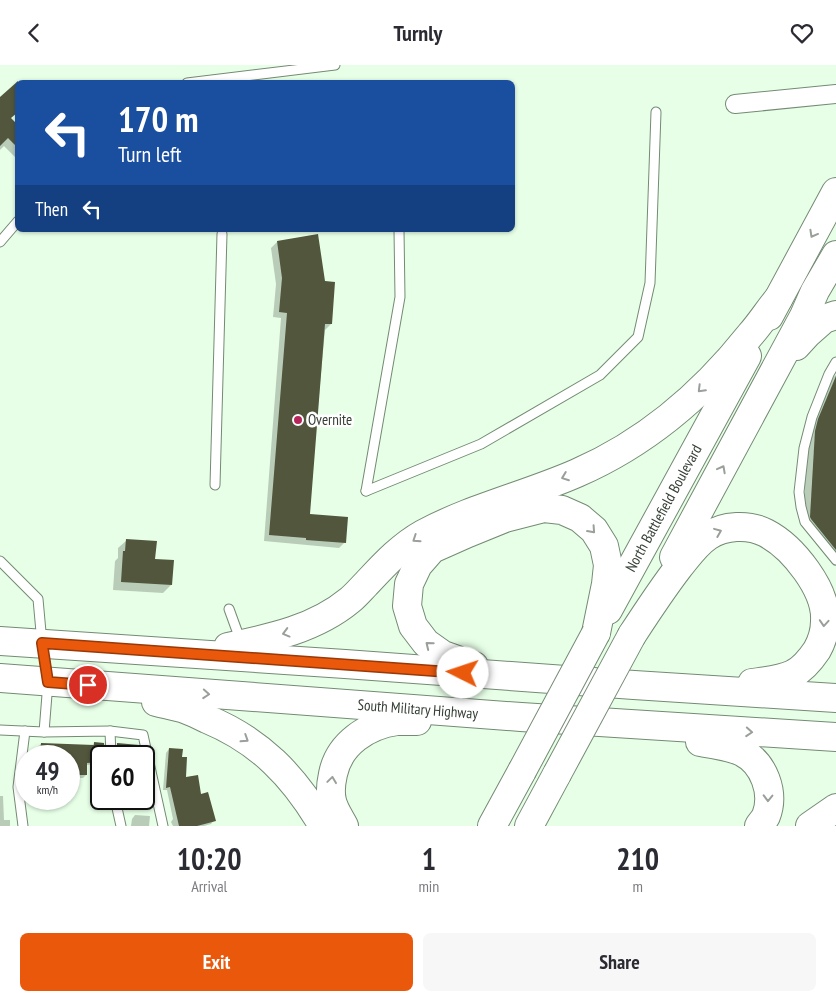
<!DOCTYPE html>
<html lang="en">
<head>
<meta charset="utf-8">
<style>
  body { margin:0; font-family:"PT Sans Narrow",sans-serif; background:#f7f7f7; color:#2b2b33; height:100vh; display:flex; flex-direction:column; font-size:19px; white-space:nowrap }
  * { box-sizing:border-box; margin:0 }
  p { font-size:16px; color:#7c7c81 }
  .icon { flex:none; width:28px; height:28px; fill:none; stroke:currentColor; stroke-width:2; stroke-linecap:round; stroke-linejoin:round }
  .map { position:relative; height:761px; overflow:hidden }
  .details { display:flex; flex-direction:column; background:#fff; flex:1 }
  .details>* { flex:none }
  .banner { position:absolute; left:15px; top:15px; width:500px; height:152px; border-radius:8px; box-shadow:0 1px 4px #0004; background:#1a4fa0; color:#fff; overflow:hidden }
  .speed { position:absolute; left:15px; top:680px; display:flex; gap:10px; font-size:25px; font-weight:700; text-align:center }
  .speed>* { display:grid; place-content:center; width:65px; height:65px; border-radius:50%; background:#fff; box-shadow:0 1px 4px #0004; line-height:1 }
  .speed small { font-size:12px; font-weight:400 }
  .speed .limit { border:2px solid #111; border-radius:8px; background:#fff; color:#111 }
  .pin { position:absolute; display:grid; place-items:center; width:42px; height:42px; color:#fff; margin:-21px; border:2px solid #fff; border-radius:50%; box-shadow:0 1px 5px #0007 }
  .me { position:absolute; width:55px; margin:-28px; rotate:274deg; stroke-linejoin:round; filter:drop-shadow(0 0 4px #0008) }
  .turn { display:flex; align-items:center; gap:18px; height:105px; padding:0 20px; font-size:22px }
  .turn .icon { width:65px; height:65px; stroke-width:2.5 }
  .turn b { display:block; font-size:35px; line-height:42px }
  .then { display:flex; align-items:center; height:48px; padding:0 20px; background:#0003; gap:10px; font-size:19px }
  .eta { display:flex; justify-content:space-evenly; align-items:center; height:85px; text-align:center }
  .eta b { font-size:30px; font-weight:600; line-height:35px }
  .cta { display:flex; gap:10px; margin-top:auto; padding:10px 20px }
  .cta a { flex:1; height:58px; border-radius:8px; background:#ea580c; color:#fff; font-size:20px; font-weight:600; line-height:58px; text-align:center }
  .cta a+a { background:#f7f7f7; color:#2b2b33 }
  header { display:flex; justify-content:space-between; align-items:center; height:65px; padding:0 20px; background:#fff; font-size:22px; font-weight:600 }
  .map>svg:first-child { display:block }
</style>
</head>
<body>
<header><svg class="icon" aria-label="back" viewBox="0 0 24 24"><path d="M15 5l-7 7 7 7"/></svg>Turnly<svg class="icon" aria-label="heart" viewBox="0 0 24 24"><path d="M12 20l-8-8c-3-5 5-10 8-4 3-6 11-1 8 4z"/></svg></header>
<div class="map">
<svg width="836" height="761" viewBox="0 0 836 761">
  <rect width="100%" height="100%" fill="#e7ffe7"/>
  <g fill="#0003">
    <polygon points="0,34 9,54 18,62 18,95 4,81 0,85"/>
    <polygon points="277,177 331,259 325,265 308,450 345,477 339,483 264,476 281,253 273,252 276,219 271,183"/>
    <polygon points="836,310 836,501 834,501 803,462 807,375 831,314"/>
    <polygon points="127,475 154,495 171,520 163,528 113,525 115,496 118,493 118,483"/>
    <polygon points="94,678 103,679 103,691 101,691 101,699 86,700 86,710 83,713 69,713 69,691 38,691 38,682 41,679 92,681"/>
    <polygon points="117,680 139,685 138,691 114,691 113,684"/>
    <polygon points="169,684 181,693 184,714 200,731 214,755 211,759 204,761 173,761 171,757 173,754 167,725 163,725 166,688"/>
    <polygon points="0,731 3,731 4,755 10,755 10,761 0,761"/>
    <polygon points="116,734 132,734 129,736 117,735"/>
    <polygon points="135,750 150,751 149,761 131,761 132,754"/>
  </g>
  <g fill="#51563c">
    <polygon points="18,16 18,47 11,53 18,60 18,83 8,73 0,81 0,32"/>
    <polygon points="318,169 325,216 335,217 332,259 325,259 310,449 348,452 346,478 306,475 306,473 269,470 287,248 279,247 282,213 277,176"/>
    <polygon points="836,311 836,485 811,454 810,452 815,366 818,354"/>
    <polygon points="126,474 157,476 155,494 174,495 172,520 121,517 123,486 125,486"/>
    <polygon points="94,677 104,678 105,691 101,691 101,697 87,698 87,710 69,710 69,691 40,691 41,678 94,680"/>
    <polygon points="117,678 139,680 141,691 117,691"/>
    <polygon points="169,683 183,684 182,692 187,692 186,712 198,710 201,729 208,727 216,756 197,761 179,761 170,722 166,723"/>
  </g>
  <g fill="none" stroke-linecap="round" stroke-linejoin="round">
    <defs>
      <g id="service">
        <polyline points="187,18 335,0"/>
        <polyline points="0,177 18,156"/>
        <polyline points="836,297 829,309 812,352 804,383 799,427 801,442 805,457 836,495"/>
        <polyline points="215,420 222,169"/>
        <polyline points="366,426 481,379 600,310 638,272 650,218 656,47"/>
        <polyline points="366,426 400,232 399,165"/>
        <polyline points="0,496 38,534 42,578 48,617 44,667"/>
        <polyline points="229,544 241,577"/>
        <polyline points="0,665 44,667 110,666 143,670 163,761"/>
        <polyline points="110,666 111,691"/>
        <polyline points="115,734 121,761"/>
        <polyline points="23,761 18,722 25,666"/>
      </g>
      <polyline id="minor" points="735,39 836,29"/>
      <g id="primary">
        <polyline points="769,251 836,127"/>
        <polyline points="796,281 807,269 824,254 836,250"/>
        <polyline points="674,492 804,251 815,226 836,190"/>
        <path id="s1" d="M608 545 747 291"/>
        <path d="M632 570C647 547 662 524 679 502 688 491 696 479 708 471 724 460 749 459 766 468 793 482 827 525 825 556 825 566 822 576 817 585 811 594 803 604 793 609 780 615 767 616 752 618"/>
        <polyline points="0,576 345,599 634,620 836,633"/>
        <path d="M228 582C271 573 315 564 350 535 356 530 361 524 366 519 383 501 400 482 423 469 471 443 527 430 577 408 646 378 704 328 750 270 760 259 768 246 778 234"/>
        <polyline points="474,601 443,590 426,578 413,561 407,541 409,519 418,500 432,484 468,468 505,453 544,443 562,445 580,453 594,465 604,481 608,500 606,519 596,568"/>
        <path id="s2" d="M0 613 521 652 836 672"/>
        <path d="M156 637C164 639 173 641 182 643 190 646 199 650 207 654 260 676 294 711 323 761"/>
        <path d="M700 677C713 679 729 681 742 687 764 698 775 728 766 751 764 755 761 758 759 761"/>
        <path d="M344 761C340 753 334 745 332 736 330 728 331 718 333 709 339 679 367 660 397 656 404 656 410 656 417 656"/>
        <polyline points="492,761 522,706"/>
        <polyline points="529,761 557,709"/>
        <polyline points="810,761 836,743"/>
      </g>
    </defs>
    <use href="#service" stroke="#748a74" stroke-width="11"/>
    <use href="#minor" stroke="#748a74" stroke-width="20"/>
    <use href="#primary" stroke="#748a74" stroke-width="30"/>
    <use href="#service" stroke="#fff" stroke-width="9"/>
    <use href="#minor" stroke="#fff" stroke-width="18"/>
    <use href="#primary" stroke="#fff" stroke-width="28"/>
    <defs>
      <g id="primary-bridge">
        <polyline points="522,706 596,568"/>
        <polyline points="557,709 632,570"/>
      </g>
    </defs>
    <use href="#primary-bridge" stroke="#748a74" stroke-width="30" stroke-linecap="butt"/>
    <use href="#primary-bridge" stroke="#fff" stroke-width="28"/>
  </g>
  <defs><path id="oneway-chevron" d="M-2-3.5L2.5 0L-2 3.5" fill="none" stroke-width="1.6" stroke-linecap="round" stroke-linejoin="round" transform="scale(1.25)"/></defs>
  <g stroke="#9a9f9a">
    <use href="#oneway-chevron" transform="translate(813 169) rotate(119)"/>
    <use href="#oneway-chevron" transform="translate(701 324) rotate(135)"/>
    <use href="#oneway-chevron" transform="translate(722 404) rotate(-62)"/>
    <use href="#oneway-chevron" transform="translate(565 412) rotate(159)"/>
    <use href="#oneway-chevron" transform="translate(592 465) rotate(48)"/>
    <use href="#oneway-chevron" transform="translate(718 467) rotate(-22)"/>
    <use href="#oneway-chevron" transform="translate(416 474) rotate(146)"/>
    <use href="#oneway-chevron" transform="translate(824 558) rotate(94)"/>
    <use href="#oneway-chevron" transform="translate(286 568) rotate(165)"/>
    <use href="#oneway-chevron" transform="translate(429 580) rotate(-141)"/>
    <use href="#oneway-chevron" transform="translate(206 629) rotate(4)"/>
    <use href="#oneway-chevron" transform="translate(749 667) rotate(4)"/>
    <use href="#oneway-chevron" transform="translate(245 674) rotate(33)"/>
    <use href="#oneway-chevron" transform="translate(332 715) rotate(-82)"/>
    <use href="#oneway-chevron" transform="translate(768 733) rotate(91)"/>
  </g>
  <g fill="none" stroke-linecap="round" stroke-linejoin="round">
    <defs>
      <polyline id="route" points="88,620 48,617 42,578 463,608"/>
    </defs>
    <use href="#route" stroke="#983908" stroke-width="12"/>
    <use href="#route" stroke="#ea580c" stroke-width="9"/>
  </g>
  <circle fill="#b5275a" stroke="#fff" stroke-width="2" cx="298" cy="355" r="5"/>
  <g text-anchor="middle" stroke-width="5" stroke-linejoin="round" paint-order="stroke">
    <g font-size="15" fill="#353f35" stroke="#fff" text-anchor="start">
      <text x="308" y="360">Overnite</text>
    </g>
    <g font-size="15" fill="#353f35" stroke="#fff">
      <text dy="5" stroke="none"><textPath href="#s1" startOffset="116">North Battlefield Boulevard</textPath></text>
      <text dy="5" stroke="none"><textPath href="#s2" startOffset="419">South Military Highway</textPath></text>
    </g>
  </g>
</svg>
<div class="speed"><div>49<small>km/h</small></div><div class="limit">60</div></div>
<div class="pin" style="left:88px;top:620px;background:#d93025"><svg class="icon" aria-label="arrive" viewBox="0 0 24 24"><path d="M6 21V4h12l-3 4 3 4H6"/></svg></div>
<svg class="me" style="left:463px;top:608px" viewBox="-20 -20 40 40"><circle r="19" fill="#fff"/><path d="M0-13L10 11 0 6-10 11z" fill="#ea580c"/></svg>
<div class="banner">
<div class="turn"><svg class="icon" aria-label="left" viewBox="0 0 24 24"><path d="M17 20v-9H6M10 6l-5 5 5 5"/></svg><div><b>170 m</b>Turn left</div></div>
<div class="then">Then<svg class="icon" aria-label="left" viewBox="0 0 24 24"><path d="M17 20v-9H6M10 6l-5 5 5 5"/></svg></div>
</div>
</div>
<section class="details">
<div class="eta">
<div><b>10:20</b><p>Arrival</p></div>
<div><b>1</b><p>min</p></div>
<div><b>210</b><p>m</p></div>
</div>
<div class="cta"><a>Exit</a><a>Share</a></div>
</section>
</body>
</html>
